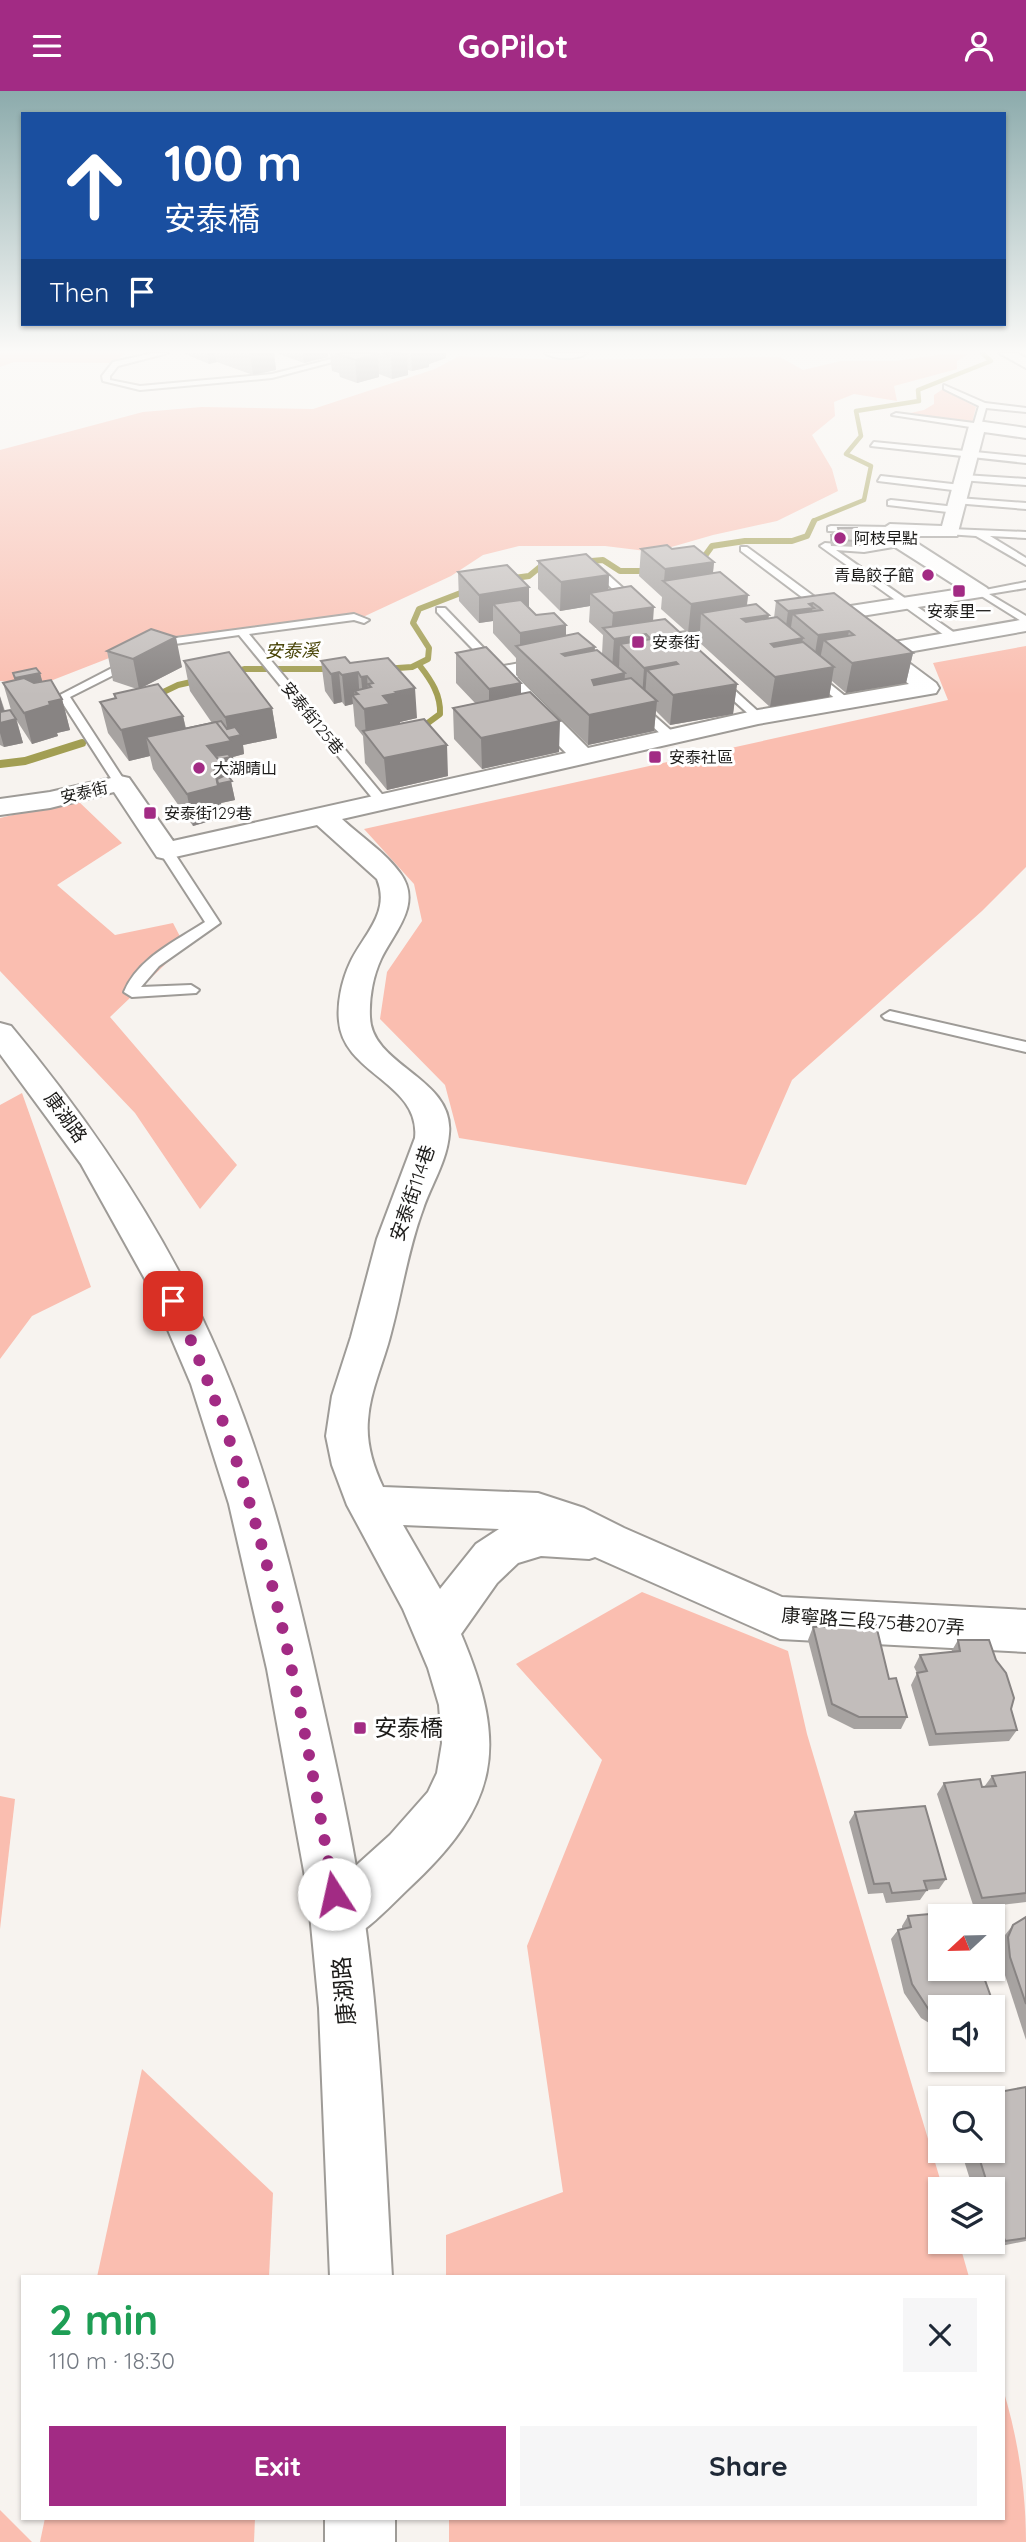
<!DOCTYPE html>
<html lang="en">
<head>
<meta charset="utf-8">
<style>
  body { margin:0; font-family:Quicksand,"Noto Sans TC",sans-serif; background:#f6f6f7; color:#1f2937; height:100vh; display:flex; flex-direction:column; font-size:26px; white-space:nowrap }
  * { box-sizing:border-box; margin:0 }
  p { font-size:23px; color:#747a83 }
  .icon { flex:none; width:38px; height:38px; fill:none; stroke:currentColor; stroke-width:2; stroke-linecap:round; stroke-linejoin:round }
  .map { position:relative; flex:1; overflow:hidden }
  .side { position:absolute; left:21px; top:2184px; width:984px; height:245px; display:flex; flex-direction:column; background:#fff; border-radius:0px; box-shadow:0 2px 5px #0004 }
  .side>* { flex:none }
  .guide { position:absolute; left:21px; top:21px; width:985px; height:214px; border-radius:0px; box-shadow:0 2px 5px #0004; background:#1a4fa0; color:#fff; overflow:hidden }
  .needle { width:46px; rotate:248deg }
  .fabs { position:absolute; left:928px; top:1813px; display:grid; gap:14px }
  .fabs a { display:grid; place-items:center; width:77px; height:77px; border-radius:0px; background:#fff; box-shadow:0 2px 5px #0004; font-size:35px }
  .pin { position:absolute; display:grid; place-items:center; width:60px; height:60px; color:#fff; margin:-30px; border-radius:14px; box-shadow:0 4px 10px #0006 }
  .me { position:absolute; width:77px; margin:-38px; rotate:350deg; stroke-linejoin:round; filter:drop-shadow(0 0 5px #0008) }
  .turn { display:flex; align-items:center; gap:24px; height:147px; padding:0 28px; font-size:32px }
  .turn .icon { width:91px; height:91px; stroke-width:2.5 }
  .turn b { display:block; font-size:49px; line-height:60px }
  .then { display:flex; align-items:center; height:66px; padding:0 28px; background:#0003; gap:14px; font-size:26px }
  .round { display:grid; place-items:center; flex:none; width:74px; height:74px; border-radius:0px; background:#f6f6f7 }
  .headline { display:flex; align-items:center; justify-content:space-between; height:119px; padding:0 28px }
  h1 { font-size:42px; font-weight:800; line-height:52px; color:#1e9e55 }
  .action { display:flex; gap:14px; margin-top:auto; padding:14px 28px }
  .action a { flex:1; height:80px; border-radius:0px; background:#a22b84; color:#fff; font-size:28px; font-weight:800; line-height:80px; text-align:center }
  .action a+a { background:#f6f6f7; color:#1f2937 }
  header { display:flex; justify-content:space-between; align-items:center; height:91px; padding:0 28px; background:#a22b84; color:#fff; font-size:32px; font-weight:800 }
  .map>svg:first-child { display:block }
</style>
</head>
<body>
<header><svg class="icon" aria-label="menu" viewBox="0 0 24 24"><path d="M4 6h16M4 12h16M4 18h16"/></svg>GoPilot<svg class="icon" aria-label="person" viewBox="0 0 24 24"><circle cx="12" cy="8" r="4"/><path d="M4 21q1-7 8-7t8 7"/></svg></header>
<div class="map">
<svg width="1026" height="2451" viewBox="0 0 1026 2451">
  <rect width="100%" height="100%" fill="#f7f3ef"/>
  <g fill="#fabeb0">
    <polygon points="0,262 126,262 112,272 14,271 0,276"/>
    <polygon points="952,262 967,264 957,270 957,278 894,295 897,310 854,303 834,311 835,325 812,344 832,378 838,400 777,430 713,444 654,461 605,455 519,455 483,464 451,485 363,526 357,523 158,548 40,594 0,590 0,359 143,321 202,316 313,318 435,278 459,265 567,269 780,266 803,279 841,270 895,270"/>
    <polygon points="943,298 976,316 972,332 906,323 924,319 934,313 934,304"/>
    <polygon points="1026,555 1026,776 982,820 792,989 746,1094 459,1047 445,994 380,928 387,881 422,830 414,793 364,738 948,609 933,572"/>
    <polygon points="77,709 122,752 57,794 115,844 173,832 186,857 176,863 110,926 237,1074 200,1118 135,1022 0,880 0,727"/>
    <polygon points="22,1002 91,1196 32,1225 0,1268 0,1014"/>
    <polygon points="642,1501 788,1560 807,1643 943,2098 940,2098 940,2151 959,2151 969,2186 446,2186 446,2144 563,2101 527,1855 602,1669 516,1573"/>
    <polygon points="0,1705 15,1708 0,1838"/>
    <polygon points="142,1978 273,2102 269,2186 97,2186"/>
    <path d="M1003 2298C1018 2347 1026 2400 1026 2451H449V2427H1003Z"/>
    <polygon points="0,2419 32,2451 0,2451"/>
    <polygon points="45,2427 255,2427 254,2451 40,2451"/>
  </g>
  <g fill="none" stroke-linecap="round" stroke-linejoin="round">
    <polyline stroke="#a29e53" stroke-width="4.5" points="813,432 815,429 864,409 871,375 846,363 861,345 856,320 919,310 918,299 991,270 982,262"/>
    <g stroke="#a29e53" stroke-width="6">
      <polyline points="580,471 603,469 620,480 651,480"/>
      <polyline points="699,473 712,455 745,450 792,450 807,445 814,430"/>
      <polyline points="507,488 529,485 540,476 550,475"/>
      <polyline points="383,578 412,576 428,568 429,557 413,532 419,518 471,498"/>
      <polyline points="230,582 245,578 336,578"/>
      <polyline points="153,606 178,594 200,589"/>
      <path d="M417 640 440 623C441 604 431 589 420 575"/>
    </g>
    <polyline stroke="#a29e53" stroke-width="8" points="0,673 25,670 82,652"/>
    <defs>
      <g id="service">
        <polygon points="154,262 168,262 118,275 110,285 110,289 140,295 272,283 355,262 367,262 272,287 140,299 103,290 102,285 113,271"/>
        <polygon points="944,294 985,312 1026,317 1026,321 986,317 981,335 977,337 892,324 896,322 974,332 979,315 944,298"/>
        <polygon points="874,351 1026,366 1026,372 871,355"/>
        <polygon points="964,384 1026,388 1026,394 961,389"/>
        <polygon points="881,385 961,394 965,397 961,400 878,390"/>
        <polygon points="958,407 1026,412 1026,418 955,412 954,410"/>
        <polygon points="891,409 956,416 961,419 956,422 888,414 888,410"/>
        <polygon points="831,435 890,436 895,439 890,442 828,440 828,436"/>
        <polygon points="950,438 1026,441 1026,447 990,445 1026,467 1026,474 976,445 947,443 947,439"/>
        <polygon points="902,449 907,452 905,454 864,461 836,459 959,545 959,549 951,549 820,455 825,452 864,455"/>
        <polygon points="741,456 747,456 831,518 831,522 823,522 741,460"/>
        <polygon points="591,474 597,474 641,513 641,517 633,517 591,478"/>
        <polygon points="1026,491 1026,497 989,503 1026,525 1026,533 975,501"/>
        <polygon points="437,517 445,517 500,574 500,578 492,578 437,521"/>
        <polygon points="354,523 369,529 364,532 354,529 249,543 386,708 386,714 378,714 239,544 175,553 70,606 126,692 124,695 116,695 58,605 168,548"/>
        <polygon points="806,580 814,580 850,609 850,613 842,613 806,584"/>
        <polygon points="712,586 720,586 762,624 762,628 754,628 712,590"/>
        <polygon points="632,612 640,612 675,643 675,649 667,649 632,616"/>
        <path d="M166 756 171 757 220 832 159 875 141 896 191 894 199 899 196 902 132 906 124 901C138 867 176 850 205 831L159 760Z"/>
        <polygon points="890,920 1026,951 1026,961 885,928 882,925"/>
      </g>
      <g id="minor">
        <polygon points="999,262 1017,262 1026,267 1026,277"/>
        <polygon points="977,330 1026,337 1026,347 984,341 957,445 906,445 987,497 990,501 987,505 805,534 798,532 795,528 798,524 805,522 961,498 895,456 881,439 890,433 942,435 969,335"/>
        <path d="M1026 528V540L897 563 936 592 939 597 936 602 758 633 342 728C360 745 386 762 400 782 423 813 394 841 381 868 373 885 369 907 370 926 371 975 455 987 449 1043 447 1070 431 1094 423 1118 408 1158 402 1201 391 1242 384 1271 370 1299 368 1329 366 1352 373 1375 383 1396L538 1402 584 1417 624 1437 782 1506 1026 1519V1561L780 1548 595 1466 589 1468 541 1465 518 1472 497 1492 461 1543C509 1656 499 1714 408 1798 386 1819 366 1842 338 1854L319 1846 311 1827 319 1808 390 1744 428 1701 437 1682 442 1652 439 1614 428 1577 403 1518 347 1414 332 1374 326 1345 332 1305 351 1246 377 1148 415 1047C421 992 343 983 339 930 337 912 342 889 350 872 363 844 391 822 377 788L317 734 166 768 157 766 114 701 50 717 0 724V708L50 701 120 685 129 687 173 750 566 662 493 587 490 582 493 577 567 563 575 565 578 570 575 575 517 586 588 657 758 619 909 593 871 565 868 560 871 555ZM403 1434 499 1438 476 1453 440 1498Z"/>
        <polygon points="749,531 756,533 760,537 756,541 636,561 628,560 625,555 628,550 636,549"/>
      </g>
      <g id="tertiary">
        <path d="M545 262H587C578 269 554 269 545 262Z"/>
        <path d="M0 932 11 935C90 1030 159 1131 210 1244 262 1357 293 1480 320 1602 340 1691 360 1781 370 1872 382 1976 386 2081 392 2186H330L319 1917 308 1802 267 1578 229 1413 191 1293 151 1199 81 1073 0 963Z"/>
        <rect x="325" y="2427" width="70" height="24"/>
      </g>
    </defs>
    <use href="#service" stroke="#9e9b97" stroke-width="4"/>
    <use href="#minor" stroke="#9e9b97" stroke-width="4"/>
    <use href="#tertiary" stroke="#9e9b97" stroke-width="4"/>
    <use href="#service" fill="#fff" fill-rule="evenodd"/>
    <use href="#minor" fill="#fff" fill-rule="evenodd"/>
    <use href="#tertiary" fill="#fff" fill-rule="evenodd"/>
  </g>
  <g fill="#a7a3a1">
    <polygon points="183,262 274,262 276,279 253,284 217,271 209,273"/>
    <polygon points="276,262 328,262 328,266 304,272"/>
    <polygon points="328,262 446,262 446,267 429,273 429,276 412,280 408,279 408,284 392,288 379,283 379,286 357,292 340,286 339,282 332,280 330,263"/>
    <polygon points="838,437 860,450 859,456 831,455 830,450 831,444 838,441"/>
    <polygon points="641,458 672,458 714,471 713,482 748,504 747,515 768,528 774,527 776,510 834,502 913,562 906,592 846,602 832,590 829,606 770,616 699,551 700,540 688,542 661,518 662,506 639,485"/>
    <polygon points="538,470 609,484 608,499 653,529 737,593 733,623 670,634 656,620 654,640 588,654 516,584 516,567 493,542 493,530 479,532 459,510 458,481 529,516 536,524 566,534 566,545 602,563 603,544 589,531 590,515 560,520 538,498"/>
    <polygon points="107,560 182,576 143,596 183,625 186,637 212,632 190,600 184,570 272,617 277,647 243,654 244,663 233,666 236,681 234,681 234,685 230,686 235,709 221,712 224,726 193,735 153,678 150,665 129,670 108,642 100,611 115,608 114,603 137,598 113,590"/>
    <polygon points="456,562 521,603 559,661 482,678 454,648 453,617 475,612 456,592"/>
    <polygon points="321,570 350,572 417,627 400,631 400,633 448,685 387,699 365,672 363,645 355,635 353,613 345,615 342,611 334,613 325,600"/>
    <polygon points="13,582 40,582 42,590 62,608 70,639 57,642 58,645 32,653 17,630 23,652 4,656 0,654 0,605 5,620 11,619 3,592 15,589"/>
    <polygon points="813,1536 889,1588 907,1626 901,1638 854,1638 828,1625 808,1549"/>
    <polygon points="958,1549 1011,1618 1017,1639 1009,1650 929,1655 911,1594 917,1582 914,1576 920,1564 951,1561"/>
    <polygon points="1026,1681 1026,1811 974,1817 937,1703 944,1692 984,1696 992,1685"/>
    <polygon points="855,1721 946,1788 939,1798 927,1799 920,1809 886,1812 883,1802 868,1803 849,1731"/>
    <polygon points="908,1825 940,1825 997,1923 992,1927 992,1916 940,1916 940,1936 934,1935 921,1927 904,1902 891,1848 898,1839 902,1838 902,1835"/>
    <polygon points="1026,1826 1026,1949 1002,1875 999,1855 1005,1844 1013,1834"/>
    <polygon points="1026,1996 1026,2150 991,2157 989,2151 992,2151 992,2098 973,2098 961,2060 992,2060"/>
  </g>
  <g fill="#888483">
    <polygon points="207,262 215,262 217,271 209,273"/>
    <polygon points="250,262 274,262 276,279 253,284"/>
    <polygon points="303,262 328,262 328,266 304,272"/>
    <polygon points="401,262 407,262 408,284 392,288 391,265"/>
    <polygon points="411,262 446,262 446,267 429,273 429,276 412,280"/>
    <polygon points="378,263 379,286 357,292 355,269"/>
    <polygon points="714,471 711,499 664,490 665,478"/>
    <polygon points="609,484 608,513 590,502 590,515 560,520 561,491"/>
    <polygon points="529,496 529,525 493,513 493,530 479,532 479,504"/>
    <polygon points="748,504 745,527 769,524 765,553 701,522 700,540 688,542 691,513"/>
    <polygon points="813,512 810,538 793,523 789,549 784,550 788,520"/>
    <polygon points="654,516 652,545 646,543 644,573 620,553 619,577 612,578 614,548 611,546 613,522"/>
    <polygon points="566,534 566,562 595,556 593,586 520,558 520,542"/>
    <polygon points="849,540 844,565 824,549 819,573 813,574 818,544"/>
    <polygon points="176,546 182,576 139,598 133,568"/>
    <polygon points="803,547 798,577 771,553"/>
    <polygon points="913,562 906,592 846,602 852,572"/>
    <polygon points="676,571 673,601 647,579 645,606 642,607 644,577"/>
    <polygon points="834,576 829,606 770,616 775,586"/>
    <polygon points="339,581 342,611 334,613 331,583"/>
    <polygon points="358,581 360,612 358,603 354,600 355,608 352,604 353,613 345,615 342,584"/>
    <polygon points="40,582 48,612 23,617 15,587"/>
    <polygon points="625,582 623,613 590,619 592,589"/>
    <polygon points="367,585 369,615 364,616 361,586"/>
    <polygon points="521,592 521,622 489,628 489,598"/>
    <polygon points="737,593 733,623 670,634 673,604"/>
    <polygon points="415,597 417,627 400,631 400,633 366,645 364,618 383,605 396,601"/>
    <polygon points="0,606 7,630 16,628 23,652 4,656 0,642"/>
    <polygon points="62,608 70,639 57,642 58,645 32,653 24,622 49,611"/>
    <polygon points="657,610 654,640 588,654 589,624"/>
    <polygon points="272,617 277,647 243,654 244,663 233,666 236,681 234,681 234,685 230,686 235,709 221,712 224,726 193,735 187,703 146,646 150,665 129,670 121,639 183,625 188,650 229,647 225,626"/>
    <polygon points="560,630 559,661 482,678 481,647"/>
    <polygon points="447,654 448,685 387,699 384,667"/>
  </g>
  <g fill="#c2bdbb" stroke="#888483" stroke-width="2">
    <polygon points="342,262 376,262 378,263 355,269 338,263"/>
    <polygon points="383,262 401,262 391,265"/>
    <polygon points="838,437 857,437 860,450 832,449 831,444 839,441"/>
    <polygon points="667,454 672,458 694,455 714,471 665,478 641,458"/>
    <polygon points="586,463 609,484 561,491 538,470"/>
    <polygon points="507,474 529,496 479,504 458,481"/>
    <polygon points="720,481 748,504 691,513 663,490"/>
    <polygon points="631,495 654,516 613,522 590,502"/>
    <polygon points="834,502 913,562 852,572 824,549 854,544 849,540 818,544 793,523 822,519 820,517 813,512 809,513 814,517 788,520 776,510"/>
    <polygon points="521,509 536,524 554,522 566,534 520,542 493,513"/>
    <polygon points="756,513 769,524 742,528 746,531 777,526 803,547 771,553 774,556 803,551 834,576 775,586 701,522"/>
    <polygon points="665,528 737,593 673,604 647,579 678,573 676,571 644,577 620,553 651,548 646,543 614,548 603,537"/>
    <polygon points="151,538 176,546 133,568 107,560"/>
    <polygon points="578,542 595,556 562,563 565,565 597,559 625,582 592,589 594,594 631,587 657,610 589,624 516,555"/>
    <polygon points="486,556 521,592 489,598 456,562"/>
    <polygon points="229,561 272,617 225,626 184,570"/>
    <polygon points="345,566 350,572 388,567 415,597 396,601 398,602 383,605 390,613 364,618 352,604 358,603 354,600 371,596 368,593 373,592 367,585 361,586 358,581 342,584 339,581 331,583 321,570"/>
    <polygon points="36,577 40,582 15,587 13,582"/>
    <polygon points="24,587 34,592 51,589 62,608 49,611 50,614 24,622 3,592"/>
    <polygon points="158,593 183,625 121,639 100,611 116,607 114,603"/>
    <polygon points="530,601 560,630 481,647 453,617"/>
    <polygon points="10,619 16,628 0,632 0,621"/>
    <polygon points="424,628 447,654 384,667 363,640"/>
    <polygon points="221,630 227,638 235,636 241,644 228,647 216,631 157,644"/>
    <polygon points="216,631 231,650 207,655 222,673 214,676 218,695 187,703 146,646"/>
    <polygon points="228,663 231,666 222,668 228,676 223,678 222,673 216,665"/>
    <polygon points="223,678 232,690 218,693 217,688 224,685"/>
    <polygon points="876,1534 889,1588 896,1587 907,1626 859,1626 832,1613 813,1536"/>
    <polygon points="958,1549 989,1549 996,1569 1006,1582 1014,1607 1011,1618 1017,1639 936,1643 917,1582 927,1580 920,1564 960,1560"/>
    <polygon points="1026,1681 1026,1802 982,1807 944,1692 980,1688 982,1696 996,1695 992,1685"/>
    <polygon points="925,1715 946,1788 924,1790 927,1799 892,1802 889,1792 874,1793 855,1721"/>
    <polygon points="941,1822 942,1825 940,1825 940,1878 981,1878 997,1923 992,1924 992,1916 940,1916 940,1926 929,1919 912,1893 898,1839 911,1836 908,1825"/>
    <polygon points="1026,1826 1026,1913 1010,1866 1008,1846 1013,1834"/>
    <polygon points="1026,1996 1026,2147 1005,2150 992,2110 992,2098 989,2098 977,2060 992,2060 992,2007 967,2007"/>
  </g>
  <linearGradient id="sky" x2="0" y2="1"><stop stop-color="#8cabac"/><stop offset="0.43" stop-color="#fbfaf8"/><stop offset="1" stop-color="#fbfaf8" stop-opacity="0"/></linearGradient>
  <rect width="1026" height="605" fill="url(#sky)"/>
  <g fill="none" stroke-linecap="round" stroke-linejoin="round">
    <path stroke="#a22b84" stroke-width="12" stroke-dasharray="0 21.6" d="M173 1210C262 1397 299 1601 334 1803"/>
  </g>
  <g fill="#a22b84" stroke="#fff" stroke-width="2.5">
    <circle cx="840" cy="447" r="7"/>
    <circle cx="928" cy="484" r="7"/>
    <rect x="952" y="493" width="14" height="14" rx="3.5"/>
    <rect x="631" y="544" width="14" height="14" rx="3.5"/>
    <rect x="648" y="659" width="14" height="14" rx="3.5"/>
    <circle cx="199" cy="677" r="7"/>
    <rect x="143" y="715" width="14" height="14" rx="3.5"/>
    <rect x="353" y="1630" width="14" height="14" rx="3.5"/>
  </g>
  <g text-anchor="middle" stroke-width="6" stroke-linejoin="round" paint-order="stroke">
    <g font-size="16" fill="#1c1b19" stroke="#fff" text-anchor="start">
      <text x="854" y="453">阿枝早點</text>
      <text x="914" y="490" text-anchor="end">青島餃子館</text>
      <text x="959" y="526" text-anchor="middle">安泰里一</text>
      <text x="652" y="557">安泰街</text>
      <text x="669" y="672">安泰社區</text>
      <text x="213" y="683">大湖晴山</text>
      <text x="164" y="728">安泰街129巷</text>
    </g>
    <g font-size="16" fill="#1c1b19" stroke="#fff">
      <text transform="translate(313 627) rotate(51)" y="6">安泰街125巷</text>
      <text transform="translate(84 701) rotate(-13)" y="6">安泰街</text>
    </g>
    <g font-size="18" font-style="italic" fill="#464204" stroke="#fff">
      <text transform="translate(292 560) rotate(-1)" y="6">安泰溪</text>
    </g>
    <g font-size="19" fill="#1c1b19" stroke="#fff">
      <text transform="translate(66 1026) rotate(54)" y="7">康湖路</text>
      <text transform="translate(412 1102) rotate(-71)" y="7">安泰街114巷</text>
      <text transform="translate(873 1530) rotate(4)" y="7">康寧路三段75巷207弄</text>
    </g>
    <g font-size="23" fill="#1c1b19" stroke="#fff" text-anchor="start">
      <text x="374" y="1645">安泰橋</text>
    </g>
    <g font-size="23" fill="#1c1b19" stroke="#fff">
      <text transform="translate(344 1900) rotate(-95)" y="8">康湖路</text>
    </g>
  </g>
</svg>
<div class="fabs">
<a><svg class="needle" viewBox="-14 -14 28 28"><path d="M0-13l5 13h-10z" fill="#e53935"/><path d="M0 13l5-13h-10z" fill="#747a83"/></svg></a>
<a><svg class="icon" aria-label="sound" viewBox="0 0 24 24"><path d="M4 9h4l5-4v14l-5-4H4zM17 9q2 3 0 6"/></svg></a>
<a><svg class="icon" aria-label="search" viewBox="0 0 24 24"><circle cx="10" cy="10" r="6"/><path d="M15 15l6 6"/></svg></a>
<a><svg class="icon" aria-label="layers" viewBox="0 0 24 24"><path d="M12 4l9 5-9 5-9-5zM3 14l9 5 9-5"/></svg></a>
</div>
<div class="pin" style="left:173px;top:1210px;background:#d93025"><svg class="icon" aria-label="arrive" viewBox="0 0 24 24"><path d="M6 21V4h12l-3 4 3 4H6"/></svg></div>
<svg class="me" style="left:334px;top:1803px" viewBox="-20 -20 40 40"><circle r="19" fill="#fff"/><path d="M0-13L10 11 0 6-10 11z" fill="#a22b84"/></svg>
<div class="guide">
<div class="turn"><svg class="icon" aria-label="ahead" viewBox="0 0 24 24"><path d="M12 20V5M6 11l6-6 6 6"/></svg><div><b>100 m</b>安泰橋</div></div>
<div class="then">Then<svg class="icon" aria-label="arrive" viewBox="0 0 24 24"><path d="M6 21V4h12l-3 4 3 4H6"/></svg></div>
</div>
<section class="side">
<div class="headline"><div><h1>2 min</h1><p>110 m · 18:30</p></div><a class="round"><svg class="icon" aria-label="close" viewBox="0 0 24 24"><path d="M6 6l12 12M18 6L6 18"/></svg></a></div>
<div class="action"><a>Exit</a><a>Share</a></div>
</section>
</div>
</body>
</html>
